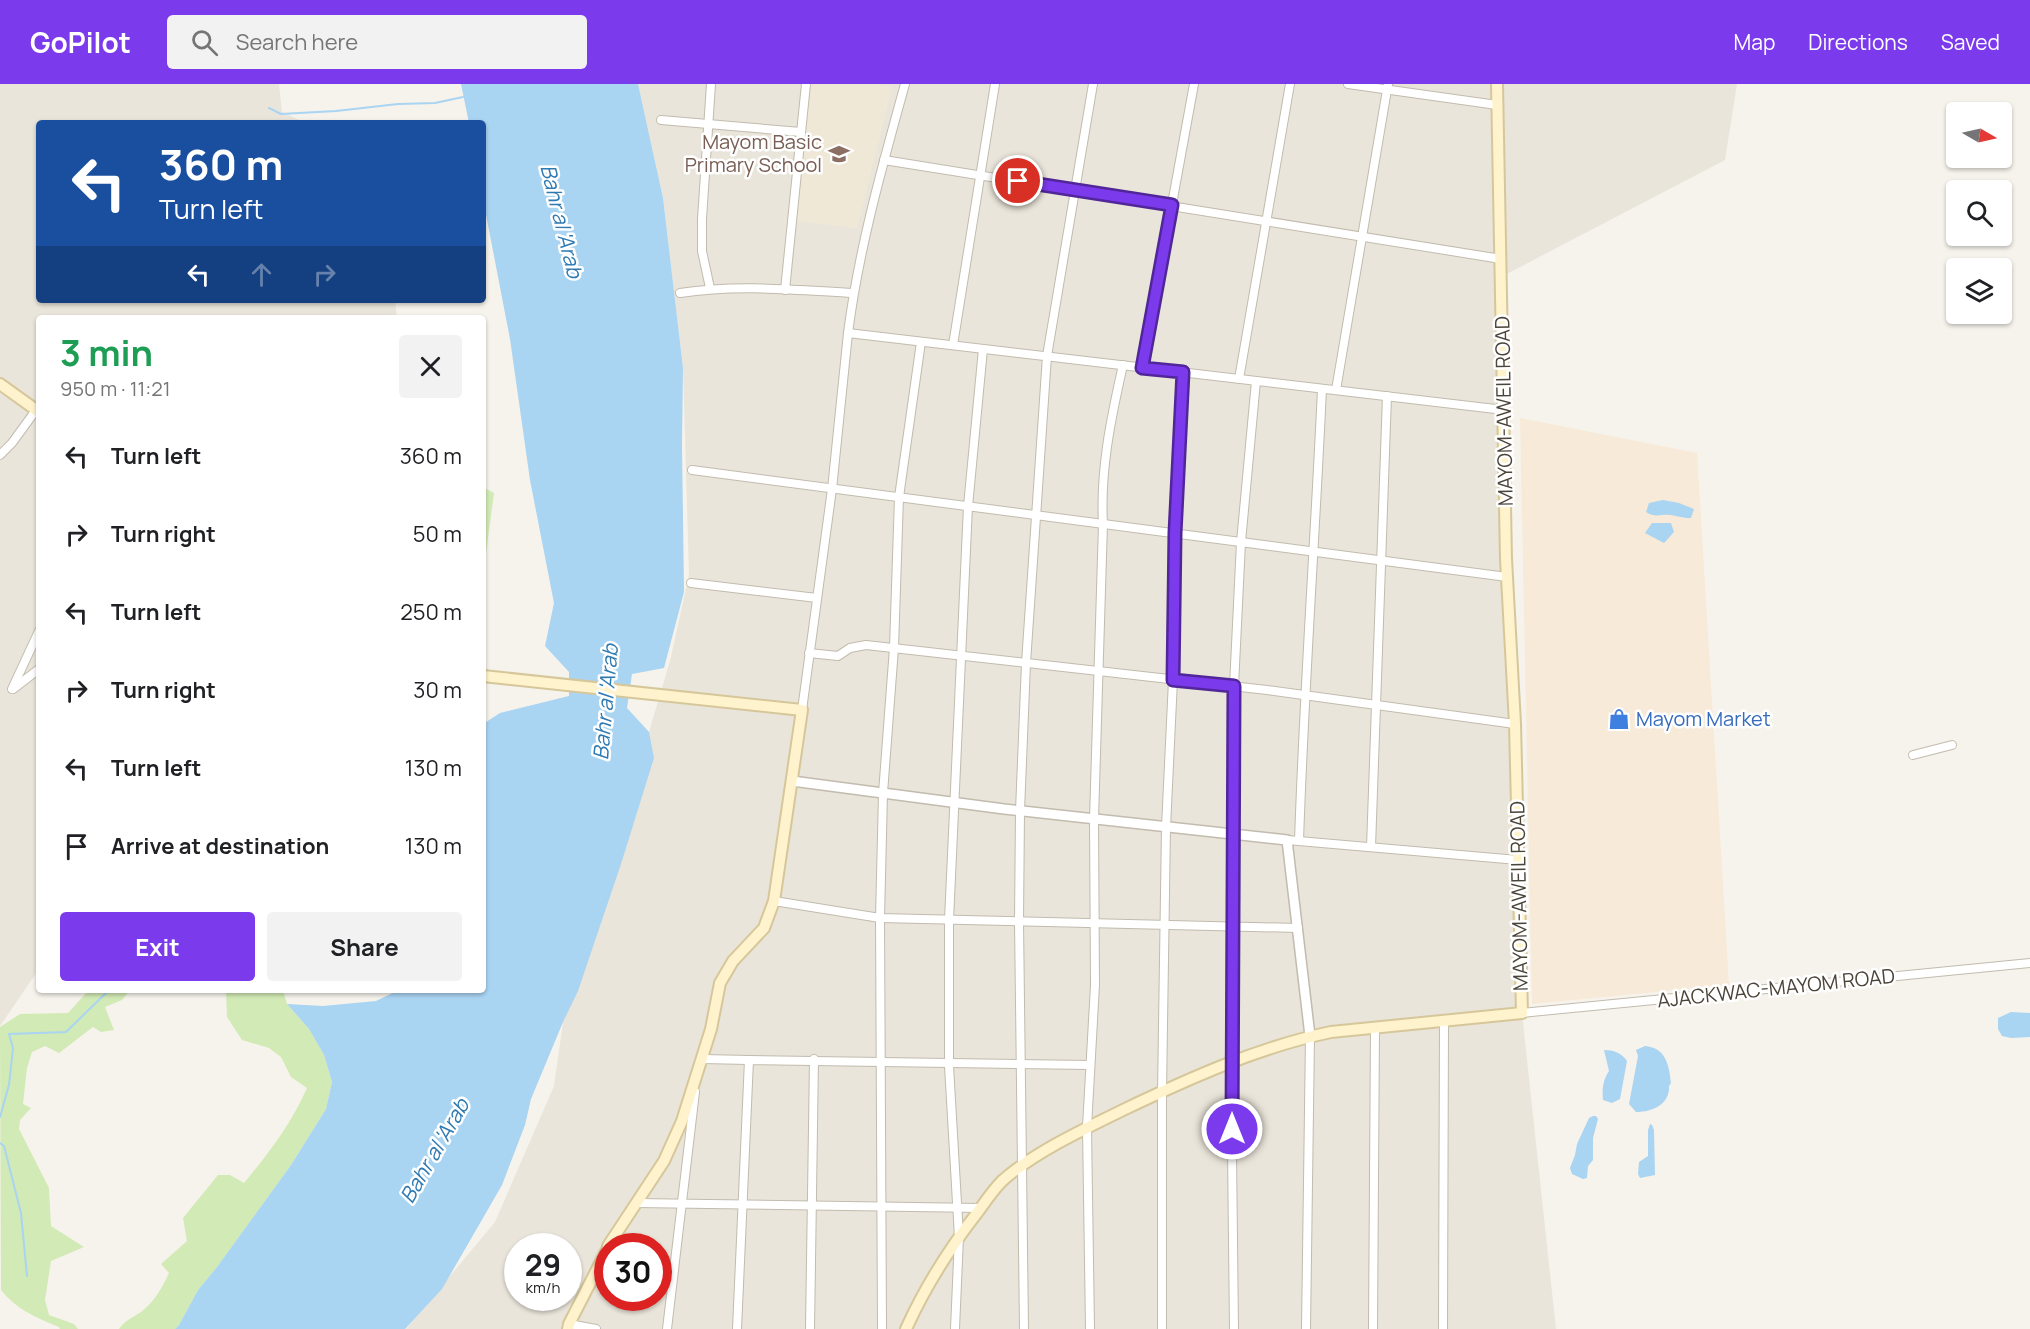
<!DOCTYPE html>
<html lang="en">
<head>
<meta charset="utf-8">
<style>
  body { margin:0; font-family:Manrope,sans-serif; background:#f2f2f2; color:#202124; height:100vh; display:flex; flex-direction:column; font-size:22px; white-space:nowrap }
  * { box-sizing:border-box; margin:0 }
  p { font-size:20px; color:#757577 }
  .icon { flex:none; width:33px; height:33px; fill:none; stroke:currentColor; stroke-width:2; stroke-linecap:round; stroke-linejoin:round }
  .map { position:relative; flex:1; overflow:hidden }
  .panel { position:absolute; left:36px; top:231px; width:450px; height:678px; display:flex; flex-direction:column; background:#fff; border-radius:6px; box-shadow:0 2px 4px #0004 }
  .panel>* { flex:none }
  .top-card { position:absolute; left:36px; top:36px; width:450px; height:183px; border-radius:6px; box-shadow:0 2px 4px #0004; background:#1a4fa0; color:#fff; overflow:hidden }
  .needle { width:39px; rotate:99deg }
  .controls { position:absolute; left:1946px; top:18px; display:grid; gap:12px }
  .controls a { display:grid; place-items:center; width:66px; height:66px; border-radius:6px; background:#fff; box-shadow:0 2px 4px #0004; font-size:30px }
  .speed { position:absolute; left:504px; top:1149px; display:flex; gap:12px; font-size:30px; font-weight:700; text-align:center }
  .speed>* { display:grid; place-content:center; width:78px; height:78px; border-radius:50%; background:#fff; box-shadow:0 2px 4px #0004; line-height:1 }
  .speed small { font-size:15px; font-weight:400 }
  .speed .limit { border:9px solid #d22; background:#fff; color:#111 }
  .pin { position:absolute; display:grid; place-items:center; width:51px; height:51px; color:#fff; margin:-26px; border:3px solid #fff; border-radius:50%; box-shadow:0 2px 6px #0007 }
  .me { position:absolute; width:66px; margin:-33px; rotate:0deg; stroke-linejoin:round; filter:drop-shadow(0 0 4px #0008) }
  .turn { display:flex; align-items:center; gap:21px; height:126px; padding:0 24px; font-size:27px }
  .turn .icon { width:78px; height:78px; stroke-width:2.5 }
  .turn b { display:block; font-size:42px; line-height:51px }
  .lanes { display:flex; align-items:center; height:57px; padding:0 24px; background:#0003; justify-content:center; gap:30px; direction:ltr }
  .lanes .off { opacity:.35 }
  .round { display:grid; place-items:center; flex:none; width:63px; height:63px; border-radius:6px; background:#f2f2f2 }
  .head { display:flex; align-items:center; justify-content:space-between; height:102px; padding:0 24px }
  h1 { font-size:36px; font-weight:700; line-height:45px; color:#1e9e55 }
  .action { display:flex; gap:12px; margin-top:auto; padding:12px 24px }
  .action a { flex:1; height:69px; border-radius:6px; background:#7c3aed; color:#fff; font-size:24px; font-weight:700; line-height:69px; text-align:center }
  .action a+a { background:#f2f2f2; color:#202124 }
  ul { padding:0; list-style:none }
  li { display:flex; align-items:center; gap:18px; height:78px; padding:0 24px }
  li div { flex:1 }
  li b { display:block; font-size:22px }
  li em { font-style:normal }
  header { display:flex; align-items:center; gap:36px; box-sizing:border-box; height:84px; padding:0 30px; background:#7c3aed; color:#fff }
  header strong { font-size:28px }
  nav { display:flex; gap:33px; margin-inline-start:auto; font-size:21px }
  .search { width:420px; height:54px; background:#f2f2f2; display:flex; align-items:center; gap:15px; box-sizing:border-box; padding:0 21px; border-radius:6px; color:#757577; font-size:22px }
  .map>svg:first-child { display:block }
</style>
</head>
<body>
<header>
<strong>GoPilot</strong>
<div class="search"><svg class="icon" aria-label="search" viewBox="0 0 24 24"><circle cx="10" cy="10" r="6"/><path d="M15 15l6 6"/></svg>Search here</div>
<nav><a>Map</a><a>Directions</a><a>Saved</a></nav>
</header>
<div class="map">
<svg width="2030" height="1245" viewBox="0 0 2030 1245">
  <rect width="100%" height="100%" fill="#f6f3ec"/>
  <g fill="#eae5da" fill-rule="evenodd">
    <polygon points="0,0 279,0 282,28 306,39 39,39 39,216 395,216 397,234 39,234 39,885 0,942"/>
    <path d="M638 0H1737L1725 76 1501 193 1522 929 1556 1245H406L495 1138 554 1002 563 938 670 577 689 491 683 284 663 114ZM518 1162H568V1214H518ZM608 1162H658V1214H608Z"/>
  </g>
  <polygon fill="#f7ead8" points="1520,334 1697,369 1729,901 1532,920"/>
  <polygon fill="#efe8d6" points="810,0 879,0 892,3 857,144 796,137"/>
  <g fill="#d2eab5">
    <polygon points="483,403 494,409 483,492"/>
    <path d="M89 906H130L122 916 105 923 114 946 101 948 93 943 59 969 45 962 32 968 27 984 23 1020 31 1024 20 1036 19 1045 49 1104 51 1142 84 1163 51 1177 45 1216 49 1231 74 1240 78 1245H60L59 1243C36 1234 16 1225 1 1206L0 943 20 930 68 929Z"/>
    <path d="M226 906H283L287 920 309 945 324 971 332 998 326 1025 291 1081 217 1183 198 1206 179 1241 175 1245H119C125 1236 132 1234 141 1228 155 1217 162 1204 169 1189L161 1180 187 1157 183 1134 218 1091H230L244 1099C269 1069 291 1040 307 1004L291 993 281 973 269 964 242 956 227 933Z"/>
  </g>
  <g fill="#a9d4f2">
    <polygon points="461,0 638,0 663,114 683,284 682,361 684,508 664,584 632,590 627,624 649,648 654,674 621,780 578,907 563,938 531,1015 525,1041 502,1101 442,1205 405,1245 175,1245 179,1241 198,1206 217,1183 291,1081 326,1025 332,998 324,971 309,945 287,920 323,922 376,917 399,906 483,906 483,640 500,629 569,612 569,588 545,562 554,519 530,396 510,255 483,115 483,39 469,39"/>
    <path d="M1663 416 1679 419 1694 425 1691 434C1682 434 1678 432 1671 431 1661 430 1655 434 1646 428L1649 419Z"/>
    <polygon points="1652,439 1671,439 1674,448 1664,459 1645,449"/>
    <polygon points="2011,928 2030,929 2030,953 2011,954 2002,952 1998,945 1998,934"/>
    <path d="M1645 962C1666 964 1669 981 1671 999L1669 1002C1670 1020 1653 1028 1636 1028L1629 1020 1638 972 1636 966Z"/>
    <path d="M1604 966C1613 966 1622 969 1627 977L1620 1015 1612 1019 1603 1016C1602 1004 1603 996 1609 987Z"/>
    <polygon points="1593,1032 1596,1032 1598,1035 1593,1054 1593,1076 1588,1082 1587,1094 1583,1095 1572,1090 1570,1084 1575,1071 1577,1060 1589,1034"/>
    <polygon points="1650,1040 1652,1041 1654,1046 1655,1091 1640,1094 1638,1090 1639,1078 1648,1072 1648,1046"/>
  </g>
  <g fill="none" stroke-linecap="round" stroke-linejoin="round">
    <g stroke="#a9d4f2" stroke-width="2">
      <polyline points="269,24 281,30 336,27 398,20 435,19 463,13"/>
      <polyline points="0,1033 9,1001 13,964 9,950 66,948 109,906"/>
      <polyline points="0,1059 4,1062 21,1129 27,1192"/>
    </g>
    <defs>
      <g id="minor">
        <polyline points="1348,0 1497,21"/>
        <polyline points="661,36 801,48"/>
        <polyline points="884,76 1501,175"/>
        <polyline points="710,204 702,167 702,135 711,0"/>
        <polyline points="785,206 806,0"/>
        <path d="M680 209C738 200 795 206 853 209"/>
        <path d="M848 249C859 164 882 83 905 0"/>
        <polyline points="953,261 995,0"/>
        <polyline points="1142,284 1194,0"/>
        <polyline points="1239,295 1290,0"/>
        <polyline points="1336,306 1388,0"/>
        <polyline points="0,371 12,359 36,326"/>
        <polyline points="692,386 1507,493"/>
        <polyline points="691,499 817,514"/>
        <polyline points="809,569 838,572 850,564 866,561 1267,606 1515,640"/>
        <polyline points="12,605 39,547"/>
        <polyline points="13,605 39,585"/>
        <polyline points="802,626 832,405 848,249 1504,326"/>
        <polyline points="1913,671 1952,661"/>
        <polyline points="1287,756 1518,776"/>
        <path d="M1299 757C1304 606 1315 456 1322 305"/>
        <polyline points="1371,763 1387,312"/>
        <polyline points="774,817 880,834 1298,844"/>
        <polyline points="1522,929 2030,879"/>
        <polyline points="702,975 749,976"/>
        <polyline points="636,1119 980,1124"/>
        <polyline points="569,1240 596,1245"/>
        <polyline points="667,1245 695,1008"/>
        <polyline points="737,1245 749,976 1090,981"/>
        <polyline points="810,1245 814,975"/>
        <polyline points="882,1245 880,834 883,709 894,564 899,413 921,258"/>
        <polyline points="955,1245 959,1153 949,982 949,836 968,422 983,265"/>
        <polyline points="1024,1245 1019,837 1020,727 1026,579 1047,272 1093,0"/>
        <path d="M1090 1245 1087 1043 1095 901 1094 735 1103 440C1100 386 1111 334 1123 281"/>
        <polyline points="1162,1245 1162,1008 1166,743 1173,596 1175,449 1183,288"/>
        <polyline points="1234,1245 1231,979 1235,750 1234,602 1241,458 1256,297"/>
        <polyline points="1306,1245 1310,952"/>
        <polyline points="1373,1245 1375,944"/>
        <polyline points="1443,1245 1444,936"/>
      </g>
      <polyline id="tertiary" points="792,697 1004,725 1287,756 1310,952"/>
      <g id="secondary">
        <polyline points="0,300 39,328"/>
        <polyline points="483,592 802,626 774,817 764,844 733,877 720,899 711,945 682,1037 664,1077 608,1162"/>
        <polyline points="568,1245 569,1240 608,1164"/>
        <path d="M906 1245C925 1203 949 1165 977 1129 985 1118 993 1106 1002 1097 1033 1069 1086 1044 1123 1026 1190 994 1259 963 1331 948L1522 929 1515 640 1506 475 1497 0"/>
      </g>
    </defs>
    <use href="#minor" stroke="#c2bbae" stroke-width="10"/>
    <use href="#tertiary" stroke="#c2bbae" stroke-width="12"/>
    <use href="#secondary" stroke="#d6c79b" stroke-width="14"/>
    <use href="#minor" stroke="#fff" stroke-width="8"/>
    <use href="#tertiary" stroke="#fff" stroke-width="9"/>
    <use href="#secondary" stroke="#fff3cd" stroke-width="10"/>
  </g>
  <g fill="none" stroke-linecap="round" stroke-linejoin="round">
    <defs>
      <polyline id="route" points="1018,97 1172,121 1142,284 1183,288 1175,449 1173,596 1234,602 1232,1045"/>
    </defs>
    <use href="#route" stroke="#51269a" stroke-width="15"/>
    <use href="#route" stroke="#7c3aed" stroke-width="10"/>
  </g>
  <defs>
    <symbol id="school-bare" viewBox="-9 -9 18 18"><path d="M0-5L7-2L0 1L-7-2ZM-4 1L0 2.5L4 1V4Q0 6-4 4Z" fill="#8d6e63" stroke="#fff" stroke-width="2.5" paint-order="stroke"/></symbol>
    <symbol id="shop-bare" viewBox="-9 -9 18 18"><path d="M-5-2.5h2.3a2.7 3.5 0 0 1 5.4 0H5L5.5 6h-11ZM-1.5-2.5h3a1.5 2.3 0 0 0-3 0Z" fill="#3f7fe0" stroke="#fff" stroke-width="2.5" paint-order="stroke"/></symbol>
  </defs>
  <g fill-rule="evenodd">
    <use href="#school-bare" x="824" y="55" width="30" height="30"/>
    <use href="#shop-bare" x="1604" y="620" width="30" height="30"/>
  </g>
  <g text-anchor="middle" stroke-width="5" stroke-linejoin="round" paint-order="stroke">
    <g font-size="20" fill="#785e54" stroke="#fff" text-anchor="end">
      <text x="822" y="65">Mayom Basic<tspan x="822" dy="23">Primary School</tspan></text>
    </g>
    <g font-size="20" fill="#4b4439" stroke="#fff">
      <text transform="translate(1504 327) rotate(-91)" y="7">MAYOM-AWEIL ROAD</text>
      <text transform="translate(1519 812) rotate(-91)" y="7">MAYOM-AWEIL ROAD</text>
      <text transform="translate(1776 904) rotate(-6)" y="7">AJACKWAC-MAYOM ROAD</text>
    </g>
    <g font-size="20" fill="#366cbe" stroke="#fff" text-anchor="start">
      <text x="1636" y="642">Mayom Market</text>
    </g>
    <g font-size="21" font-style="italic" fill="#2e7ab2" stroke="#fff">
      <text transform="translate(561 137) rotate(76)" y="7">Bahr al 'Arab</text>
      <text transform="translate(606 618) rotate(-85)" y="7">Bahr al 'Arab</text>
      <text transform="translate(435 1067) rotate(-60)" y="7">Bahr al 'Arab</text>
    </g>
  </g>
</svg>
<div class="controls">
<a><svg class="needle" viewBox="-14 -14 28 28"><path d="M0-13l5 13h-10z" fill="#e53935"/><path d="M0 13l5-13h-10z" fill="#757577"/></svg></a>
<a><svg class="icon" aria-label="search" viewBox="0 0 24 24"><circle cx="10" cy="10" r="6"/><path d="M15 15l6 6"/></svg></a>
<a><svg class="icon" aria-label="layers" viewBox="0 0 24 24"><path d="M12 4l9 5-9 5-9-5zM3 14l9 5 9-5"/></svg></a>
</div>
<div class="speed"><div>29<small>km/h</small></div><div class="limit">30</div></div>
<div class="pin" style="left:1018px;top:97px;background:#d93025"><svg class="icon" aria-label="arrive" viewBox="0 0 24 24"><path d="M6 21V4h12l-3 4 3 4H6"/></svg></div>
<svg class="me" style="left:1232px;top:1045px" viewBox="-20 -20 40 40"><circle r="17" fill="#7c3aed" stroke="#fff" stroke-width="3"/><path d="M0-11L8 9 0 5-8 9z" fill="#fff"/></svg>
<div class="top-card">
<div class="turn"><svg class="icon" aria-label="left" viewBox="0 0 24 24"><path d="M17 20v-9H6M10 6l-5 5 5 5"/></svg><div><b>360 m</b>Turn left</div></div>
<div class="lanes"><svg class="icon" aria-label="left" viewBox="0 0 24 24"><path d="M17 20v-9H6M10 6l-5 5 5 5"/></svg><svg class="icon off" aria-label="ahead" viewBox="0 0 24 24"><path d="M12 20V5M6 11l6-6 6 6"/></svg><svg class="icon off" aria-label="right" viewBox="0 0 24 24"><path d="M7 20v-9h11M14 6l5 5-5 5"/></svg></div>
</div>
<section class="panel">
<div class="head"><div><h1>3 min</h1><p>950 m · 11:21</p></div><a class="round"><svg class="icon" aria-label="close" viewBox="0 0 24 24"><path d="M6 6l12 12M18 6L6 18"/></svg></a></div>
<ul>
<li><svg class="icon" aria-label="left" viewBox="0 0 24 24"><path d="M17 20v-9H6M10 6l-5 5 5 5"/></svg><div><b>Turn left</b></div><em>360 m</em></li>
<li><svg class="icon" aria-label="right" viewBox="0 0 24 24"><path d="M7 20v-9h11M14 6l5 5-5 5"/></svg><div><b>Turn right</b></div><em>50 m</em></li>
<li><svg class="icon" aria-label="left" viewBox="0 0 24 24"><path d="M17 20v-9H6M10 6l-5 5 5 5"/></svg><div><b>Turn left</b></div><em>250 m</em></li>
<li><svg class="icon" aria-label="right" viewBox="0 0 24 24"><path d="M7 20v-9h11M14 6l5 5-5 5"/></svg><div><b>Turn right</b></div><em>30 m</em></li>
<li><svg class="icon" aria-label="left" viewBox="0 0 24 24"><path d="M17 20v-9H6M10 6l-5 5 5 5"/></svg><div><b>Turn left</b></div><em>130 m</em></li>
<li><svg class="icon" aria-label="arrive" viewBox="0 0 24 24"><path d="M6 21V4h12l-3 4 3 4H6"/></svg><div><b>Arrive at destination</b></div><em>130 m</em></li>
</ul>
<div class="action"><a>Exit</a><a>Share</a></div>
</section>
</div>
</body>
</html>
